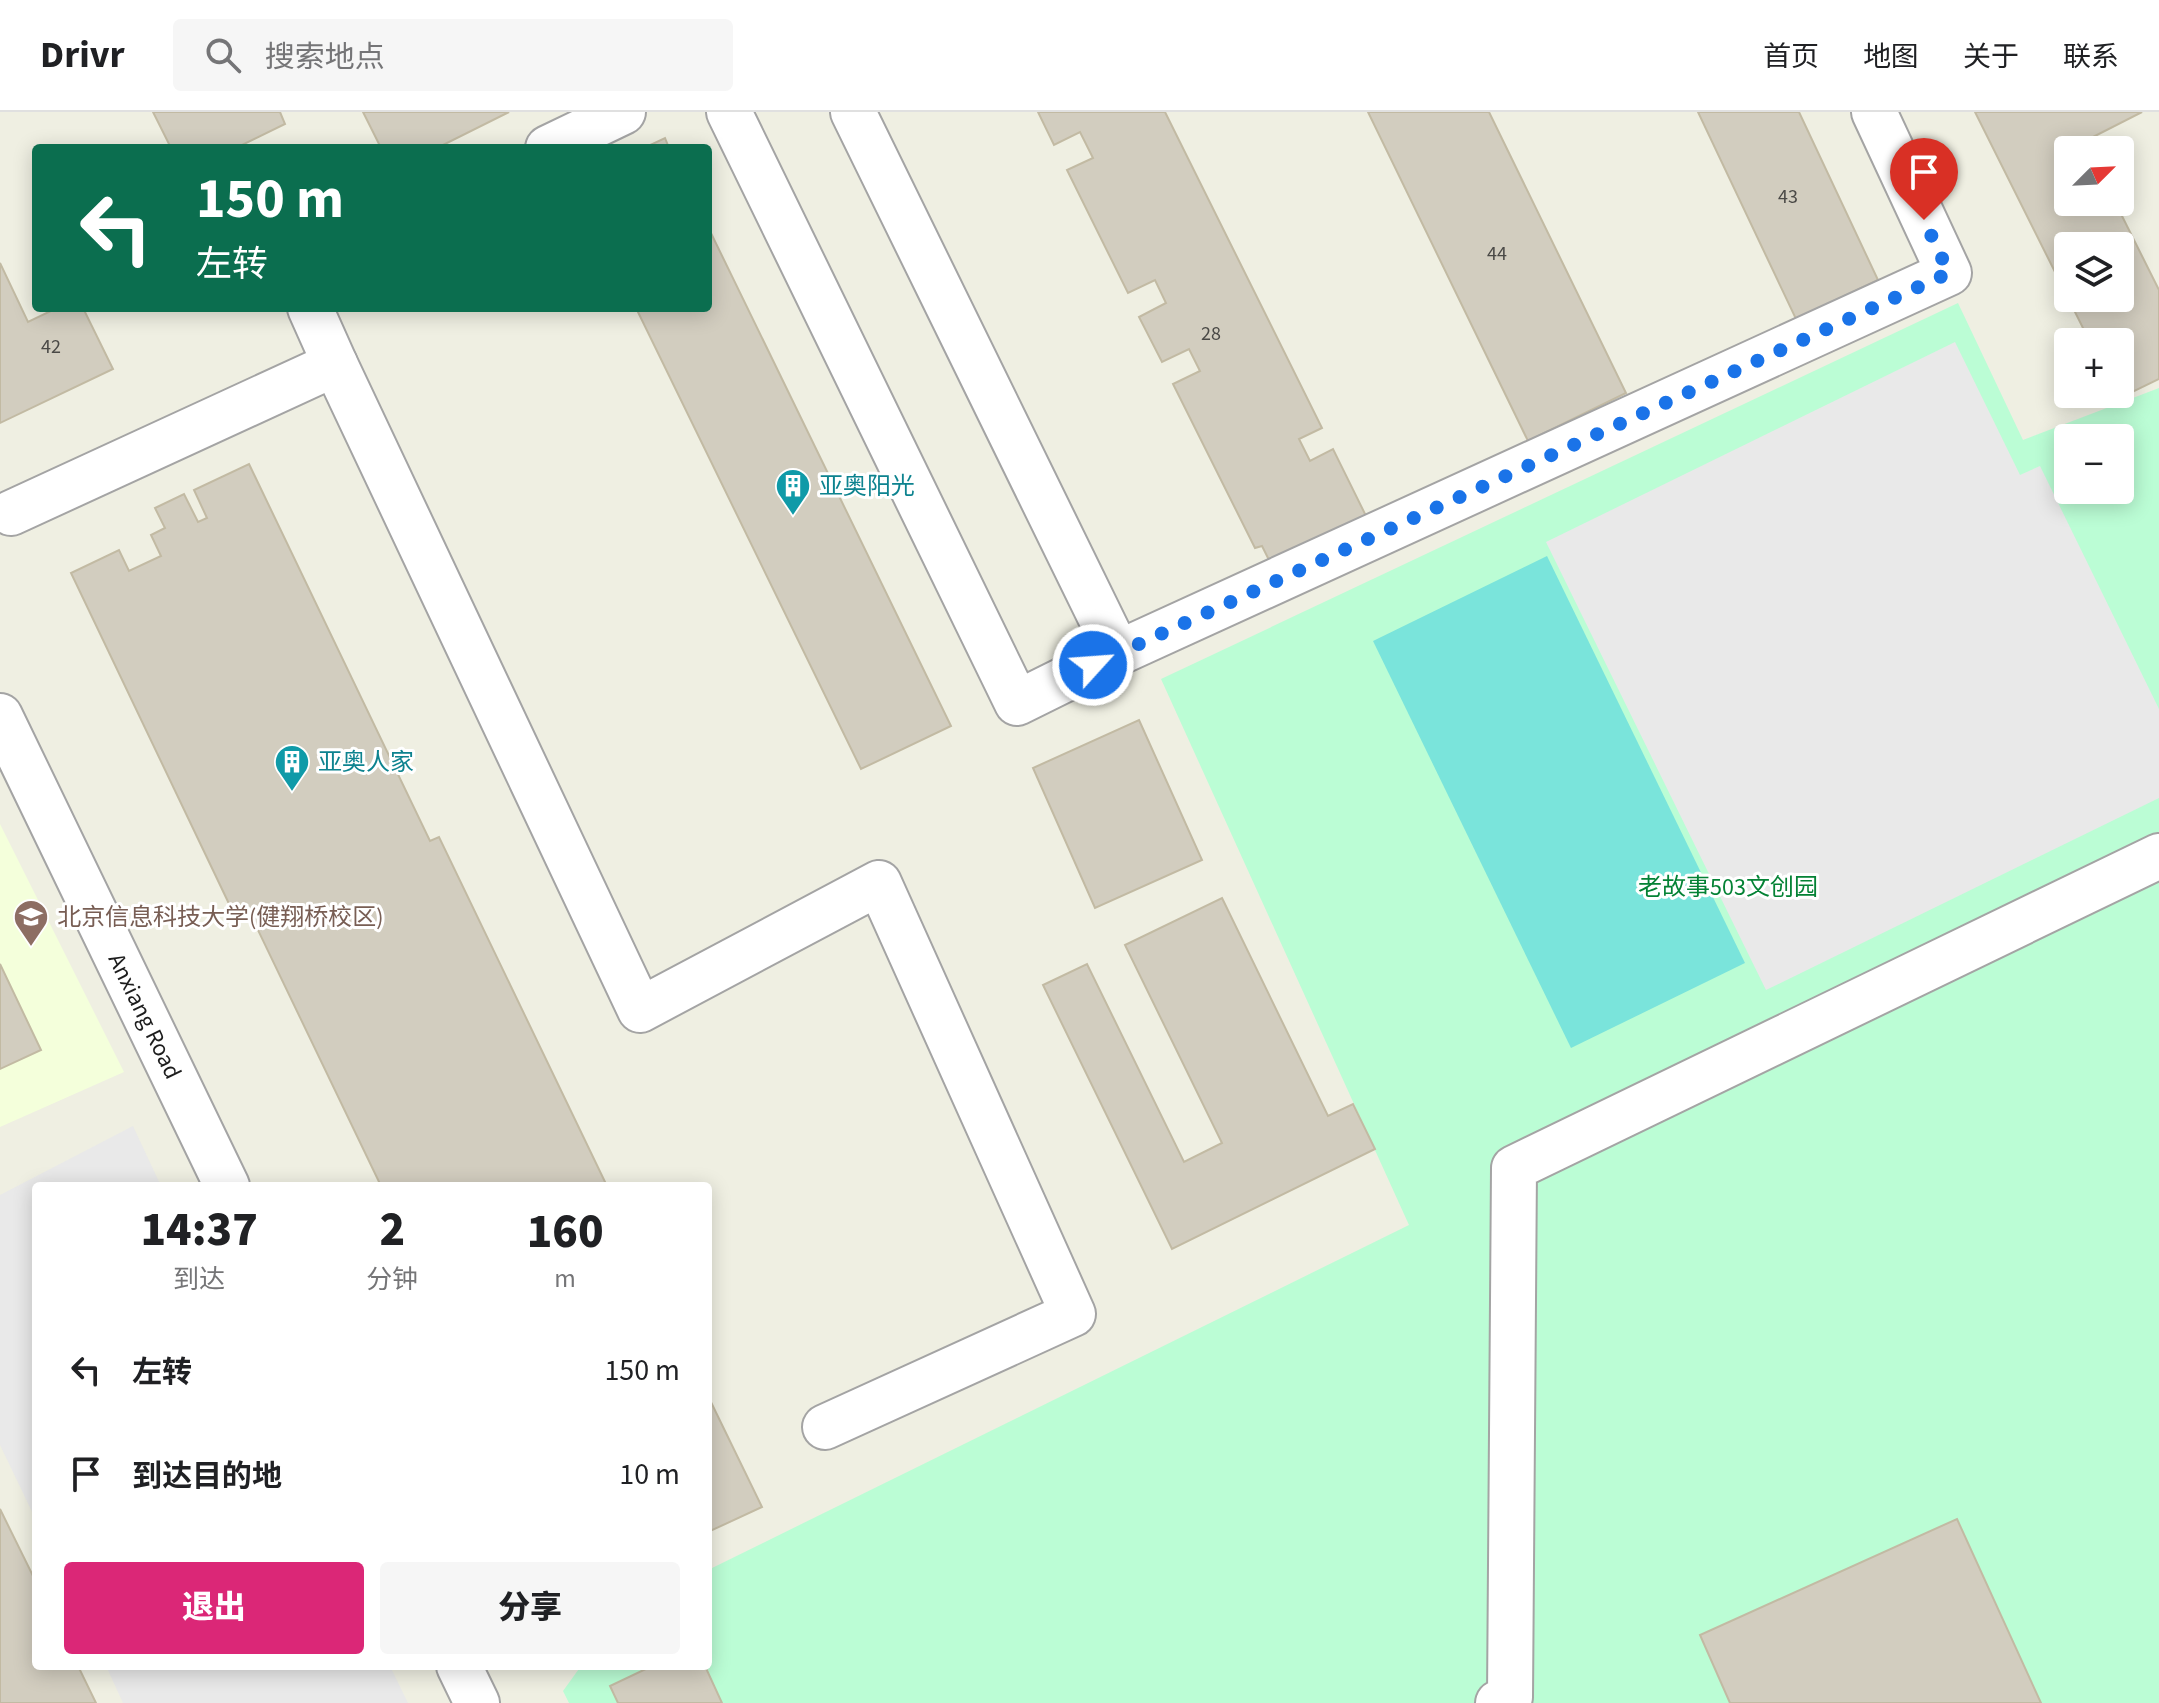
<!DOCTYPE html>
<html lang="zh">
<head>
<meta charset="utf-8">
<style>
  body { margin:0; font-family:"Source Sans 3","Noto Sans SC",sans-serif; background:#f6f6f6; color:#202124; height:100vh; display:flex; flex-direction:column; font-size:30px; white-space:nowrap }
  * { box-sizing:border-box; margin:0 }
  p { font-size:26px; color:#757577 }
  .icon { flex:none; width:44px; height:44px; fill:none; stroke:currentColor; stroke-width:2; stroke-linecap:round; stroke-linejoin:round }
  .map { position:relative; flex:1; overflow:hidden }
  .sheet { position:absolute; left:32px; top:1070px; width:680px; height:488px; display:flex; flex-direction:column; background:#fff; border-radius:8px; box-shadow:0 4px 20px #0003 }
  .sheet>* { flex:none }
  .guide { position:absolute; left:32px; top:32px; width:680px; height:168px; border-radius:8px; box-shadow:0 4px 20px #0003; background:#0b6e4f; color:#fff; overflow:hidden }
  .needle { width:52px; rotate:66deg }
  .tools { position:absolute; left:2054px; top:24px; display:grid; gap:16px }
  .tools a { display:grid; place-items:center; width:80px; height:80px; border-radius:8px; background:#fff; box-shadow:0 4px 20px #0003; font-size:40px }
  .pin { position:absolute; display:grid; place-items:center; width:68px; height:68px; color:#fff; margin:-82px -34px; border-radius:50% 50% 50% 0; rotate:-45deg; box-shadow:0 0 8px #0007 }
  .pin .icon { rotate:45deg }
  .me { position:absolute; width:88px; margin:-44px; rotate:64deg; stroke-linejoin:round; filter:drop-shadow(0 0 6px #0008) }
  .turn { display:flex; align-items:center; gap:28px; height:168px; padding:0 32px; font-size:36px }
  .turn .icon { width:104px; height:104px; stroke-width:2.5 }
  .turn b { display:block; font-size:56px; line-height:68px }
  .eta { display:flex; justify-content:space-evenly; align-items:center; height:136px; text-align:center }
  .eta b { font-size:48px; font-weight:800; line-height:56px }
  .action { display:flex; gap:16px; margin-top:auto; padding:16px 32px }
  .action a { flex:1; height:92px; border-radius:8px; background:#db2777; color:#fff; font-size:32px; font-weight:800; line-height:92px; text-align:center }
  .action a+a { background:#f6f6f6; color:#202124 }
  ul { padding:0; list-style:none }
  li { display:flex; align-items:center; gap:24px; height:104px; padding:0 32px }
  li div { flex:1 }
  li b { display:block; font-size:30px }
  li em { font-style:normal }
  header { display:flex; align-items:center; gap:48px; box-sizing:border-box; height:112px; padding:0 40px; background:#fff; border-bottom:2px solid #e0e0e0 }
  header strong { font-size:38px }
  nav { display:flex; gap:44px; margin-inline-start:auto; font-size:28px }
  .search { width:560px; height:72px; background:#f6f6f6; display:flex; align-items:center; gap:20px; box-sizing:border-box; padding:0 28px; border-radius:8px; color:#757577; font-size:30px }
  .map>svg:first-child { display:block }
</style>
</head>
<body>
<header>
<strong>Drivr</strong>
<div class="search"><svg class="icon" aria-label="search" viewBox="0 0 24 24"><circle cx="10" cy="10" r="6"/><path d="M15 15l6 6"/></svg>搜索地点</div>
<nav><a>首页</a><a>地图</a><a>关于</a><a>联系</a></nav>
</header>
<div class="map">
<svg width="2159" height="1591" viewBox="0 0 2159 1591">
  <rect width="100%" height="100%" fill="#efefe2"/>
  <polygon fill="#f4ffdb" points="0,712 124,960 0,1015"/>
  <path fill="#bbfdd5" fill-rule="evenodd" d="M1958 191 2023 328 2159 276V1591H569L563 1579 581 1554H708V1458L1409 1113 1161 567ZM2068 326H2120V378H2068Z"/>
  <polygon fill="#7ae4db" points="1547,444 1745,851 1571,936 1373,529"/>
  <g fill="#e9e9e9">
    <polygon points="1955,230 2020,363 2040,354 2159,597 2159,686 1766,878 1546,430"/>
    <polygon points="133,1014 161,1074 36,1074 36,1408 0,1333 0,1083"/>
    <polygon points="106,1554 390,1554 408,1591 123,1591"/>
  </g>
  <g fill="#d2cdbf" stroke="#c2baa3" stroke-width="2" fill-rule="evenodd">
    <polygon points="153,0 280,0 285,12 236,36 171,36"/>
    <polygon points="363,0 509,0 437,36 381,36"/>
    <polygon points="1038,0 1165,0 1322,316 1299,327 1310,349 1333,337 1368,408 1273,456 1262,434 1255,436 1173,272 1200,259 1189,237 1162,250 1139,205 1166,191 1155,168 1128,181 1067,58 1093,46 1080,20 1054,33"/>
    <polygon points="1368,0 1489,0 1626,281 1528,329"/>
    <polygon points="1698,0 1799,0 1878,168 1796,207"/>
    <path d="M1975 0H2142L2085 29 2089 38H2068V90H2115L2159 178V267L2118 287 2116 282H2120V230H2090ZM2068 134H2120V186H2068Z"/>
    <polygon points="665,26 669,36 644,36"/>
    <polygon points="708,115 951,614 861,657 636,196 708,196"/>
    <polygon points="0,151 28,210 57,196 83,196 113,257 0,311"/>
    <polygon points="249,352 430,729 439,725 607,1074 381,1074 245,791 232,798 71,461 119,438 129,459 161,444 151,423 165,416 155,396 184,382 198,410 207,406 194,378"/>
    <polygon points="1139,608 1202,748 1095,796 1033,656"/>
    <polygon points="1222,786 1328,1004 1353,992 1375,1037 1172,1137 1043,873 1087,852 1184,1050 1222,1031 1125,833"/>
    <polygon points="0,852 41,938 0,957"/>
    <polygon points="708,1284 762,1395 708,1420"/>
    <polygon points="0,1397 36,1470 36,1554 78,1554 96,1591 0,1591"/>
    <polygon points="1957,1407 2041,1591 1730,1591 1700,1523"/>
    <polygon points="652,1554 705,1554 722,1591 618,1591 610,1574"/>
  </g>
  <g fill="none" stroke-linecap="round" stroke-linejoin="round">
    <defs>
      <g id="minor">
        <polyline points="729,0 1017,591 1118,541 853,0"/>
        <polyline points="548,36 623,0"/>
        <polyline points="335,252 640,898 879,771 1073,1202 825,1315"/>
        <polyline points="11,401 335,252 310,196"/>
        <polyline points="1118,541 1949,161 1874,0"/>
        <polyline points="0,604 227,1074"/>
        <polyline points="459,1554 477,1591"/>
        <polyline points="1498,1591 1510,1585 1514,1056 2159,744"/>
      </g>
    </defs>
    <use href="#minor" stroke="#a4a4a4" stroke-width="48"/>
    <use href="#minor" stroke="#fff" stroke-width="44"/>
  </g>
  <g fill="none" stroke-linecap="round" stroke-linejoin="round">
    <polyline stroke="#1a73e8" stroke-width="14" stroke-dasharray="0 25.2" points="1093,553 1949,161 1924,108"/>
  </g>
  <defs>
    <symbol id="building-pin" viewBox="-11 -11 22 30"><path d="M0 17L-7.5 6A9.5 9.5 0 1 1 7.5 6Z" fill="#0f9aa8" stroke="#fff"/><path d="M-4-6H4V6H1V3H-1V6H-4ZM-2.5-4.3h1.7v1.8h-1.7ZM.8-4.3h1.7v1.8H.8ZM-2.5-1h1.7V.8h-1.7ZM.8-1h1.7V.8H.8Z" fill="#fff"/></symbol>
    <symbol id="university-pin" viewBox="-11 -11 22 30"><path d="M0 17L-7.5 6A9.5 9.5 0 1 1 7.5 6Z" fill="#8d6e63" stroke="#fff"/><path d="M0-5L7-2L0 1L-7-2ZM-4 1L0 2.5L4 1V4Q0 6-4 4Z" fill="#fff"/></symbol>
  </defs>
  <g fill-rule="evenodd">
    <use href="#building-pin" x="773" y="354" width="40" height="54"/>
    <use href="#building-pin" x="272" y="630" width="40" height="54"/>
    <use href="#university-pin" x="11" y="785" width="40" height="54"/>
  </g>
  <g text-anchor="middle" stroke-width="6" stroke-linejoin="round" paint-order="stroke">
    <g font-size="20" fill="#4a4946">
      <text x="1788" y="91">43</text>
      <text x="1497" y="148">44</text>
      <text x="1211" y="228">28</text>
      <text x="51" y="241">42</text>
    </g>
    <g font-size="24" fill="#0d838f" stroke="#fff" text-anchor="start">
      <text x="819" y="382">亚奥阳光</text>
      <text x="318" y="658">亚奥人家</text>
    </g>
    <g font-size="24" fill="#048235" stroke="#fff">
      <text x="1728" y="783">老故事503文创园</text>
    </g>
    <g font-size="24" fill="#785e54" stroke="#fff" text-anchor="start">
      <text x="57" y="813">北京信息科技大学(健翔桥校区)</text>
    </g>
    <g font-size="24" fill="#1d1d1d" stroke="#fff">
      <text transform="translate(145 904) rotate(64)" y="8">Anxiang Road</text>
    </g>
  </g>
</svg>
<div class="tools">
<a><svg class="needle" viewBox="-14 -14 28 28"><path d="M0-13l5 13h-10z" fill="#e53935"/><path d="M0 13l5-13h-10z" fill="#757577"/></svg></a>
<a><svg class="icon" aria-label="layers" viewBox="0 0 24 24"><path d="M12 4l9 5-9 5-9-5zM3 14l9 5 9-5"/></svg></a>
<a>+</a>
<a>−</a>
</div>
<div class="pin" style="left:1924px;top:108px;background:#d93025"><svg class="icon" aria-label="arrive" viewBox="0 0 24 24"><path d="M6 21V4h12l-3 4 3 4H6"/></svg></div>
<svg class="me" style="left:1093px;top:553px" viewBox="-20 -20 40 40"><circle r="17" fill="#1a73e8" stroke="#fff" stroke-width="3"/><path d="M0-11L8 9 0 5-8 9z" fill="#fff"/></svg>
<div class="guide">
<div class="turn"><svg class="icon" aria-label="left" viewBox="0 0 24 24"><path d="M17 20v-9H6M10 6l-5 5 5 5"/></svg><div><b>150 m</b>左转</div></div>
</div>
<section class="sheet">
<div class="eta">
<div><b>14:37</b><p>到达</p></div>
<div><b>2</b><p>分钟</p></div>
<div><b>160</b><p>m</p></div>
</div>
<ul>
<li><svg class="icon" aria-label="left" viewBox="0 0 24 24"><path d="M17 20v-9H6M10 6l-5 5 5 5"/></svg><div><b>左转</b></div><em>150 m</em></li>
<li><svg class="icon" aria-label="arrive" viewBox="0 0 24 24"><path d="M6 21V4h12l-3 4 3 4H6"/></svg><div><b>到达目的地</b></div><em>10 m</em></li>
</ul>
<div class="action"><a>退出</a><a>分享</a></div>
</section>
</div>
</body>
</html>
